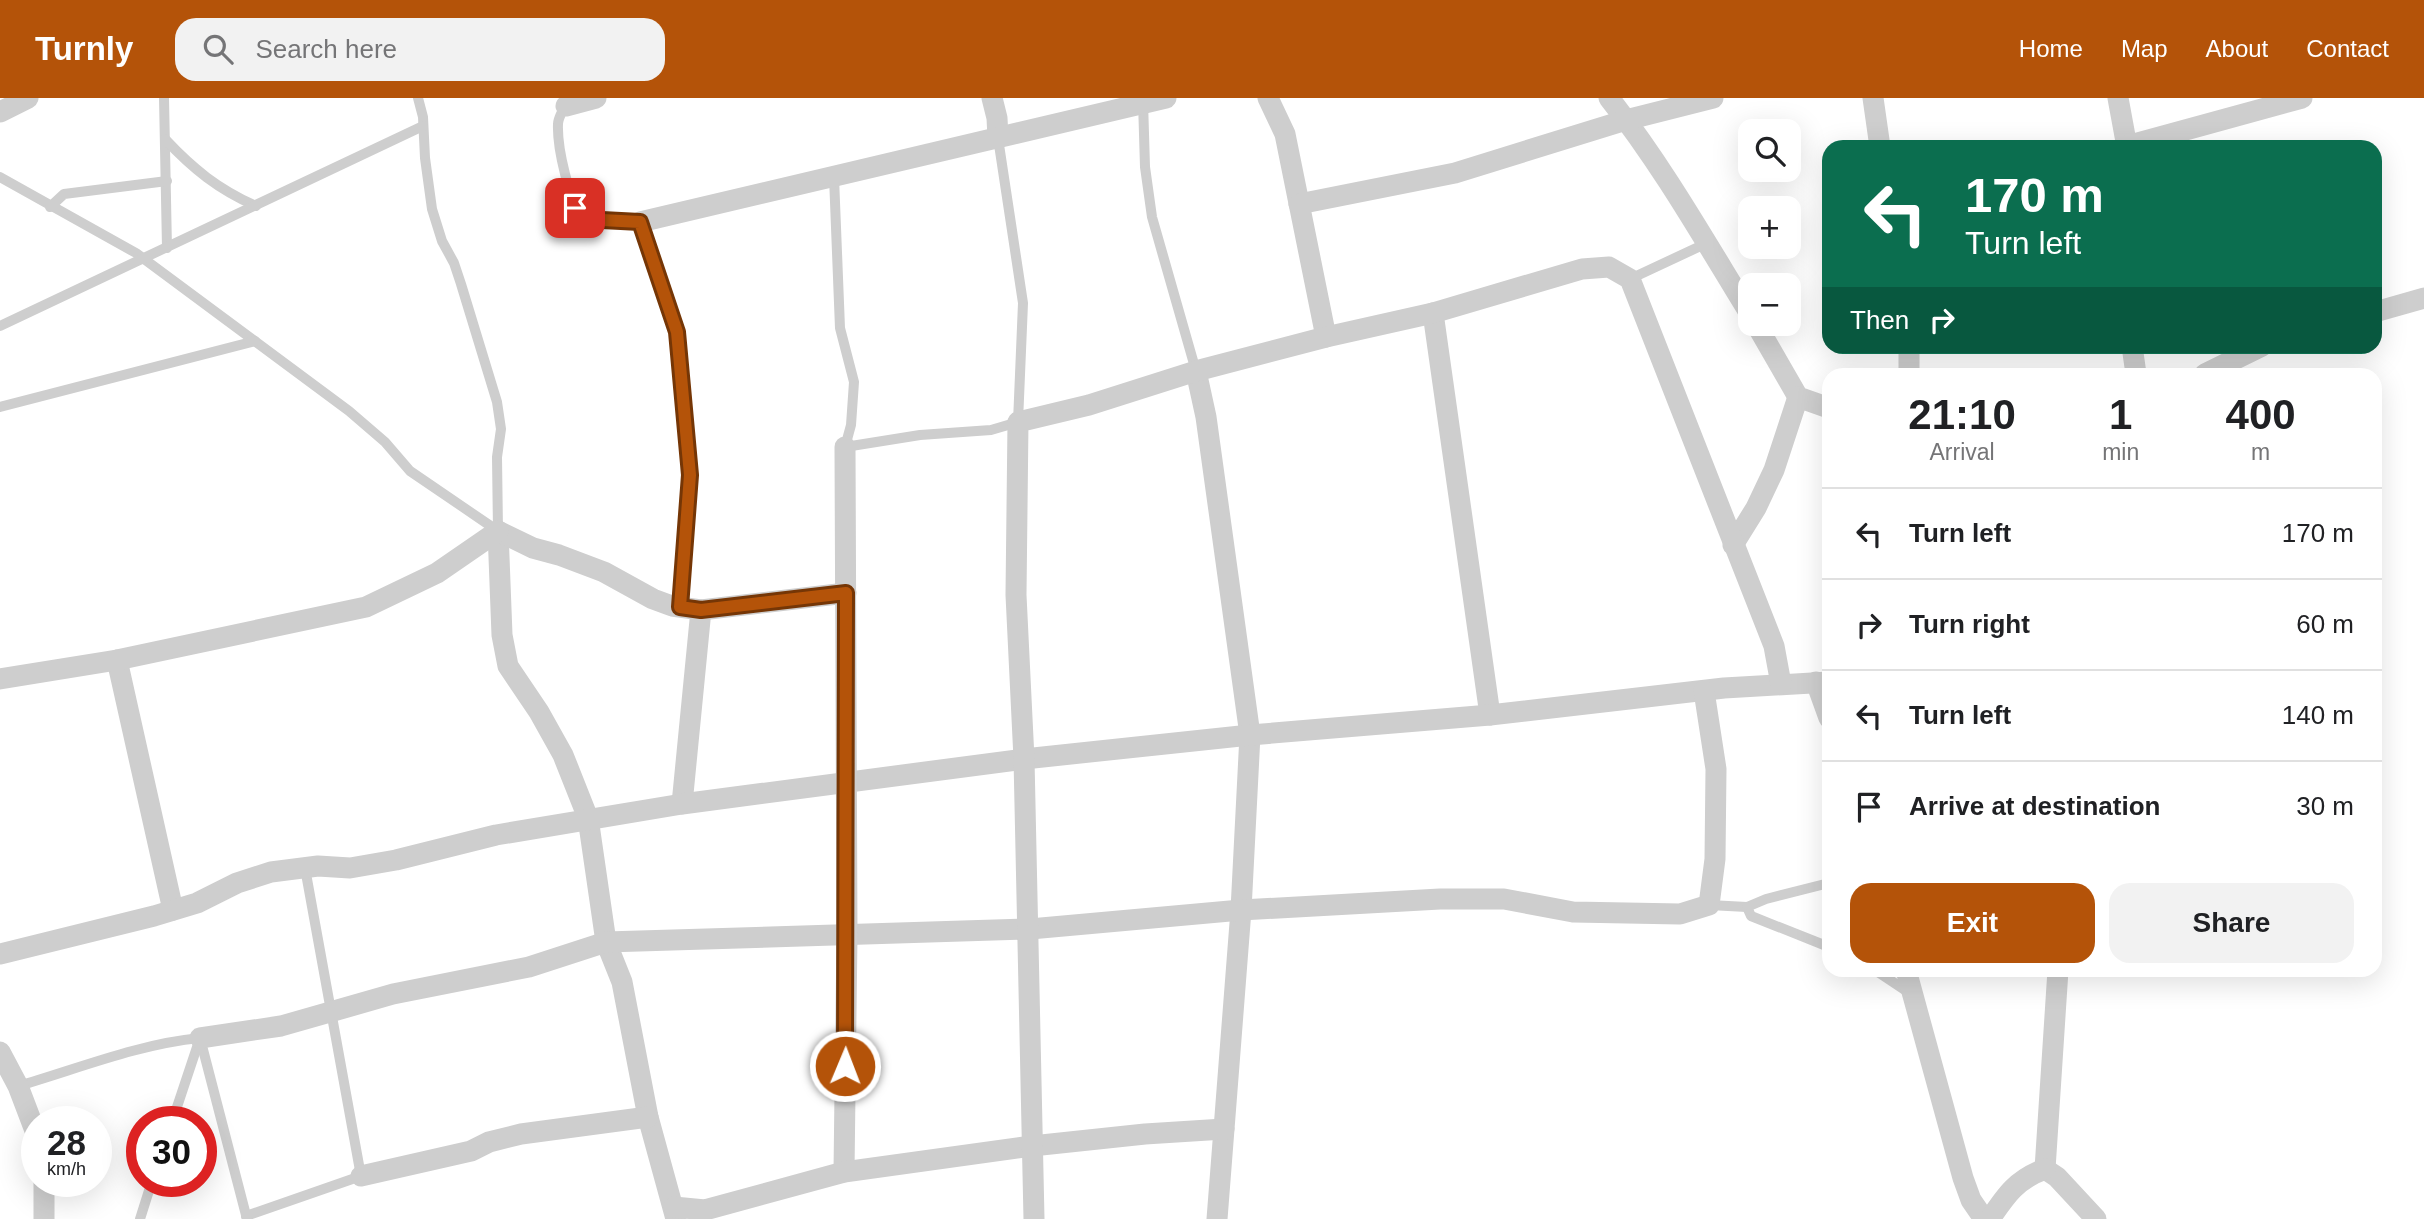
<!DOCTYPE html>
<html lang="en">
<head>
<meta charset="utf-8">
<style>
  body { margin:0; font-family:Helvetica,sans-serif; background:#f2f2f2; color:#202124; height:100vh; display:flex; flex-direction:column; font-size:26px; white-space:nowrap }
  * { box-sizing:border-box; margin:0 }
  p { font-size:23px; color:#757577 }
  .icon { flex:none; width:38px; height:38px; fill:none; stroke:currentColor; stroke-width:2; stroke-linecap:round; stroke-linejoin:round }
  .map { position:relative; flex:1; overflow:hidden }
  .drawer { position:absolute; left:1822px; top:270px; width:560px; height:609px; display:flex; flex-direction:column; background:#fff; border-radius:21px; box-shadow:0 7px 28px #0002 }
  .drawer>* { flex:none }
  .hud { position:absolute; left:1822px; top:42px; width:560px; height:214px; border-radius:21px; box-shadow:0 7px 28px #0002; background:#0b6e4f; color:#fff; overflow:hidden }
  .fabs { position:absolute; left:1738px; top:21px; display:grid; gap:14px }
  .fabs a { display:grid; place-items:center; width:63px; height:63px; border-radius:14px; background:#fff; box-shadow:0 7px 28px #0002; font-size:35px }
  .speed { position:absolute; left:21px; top:1008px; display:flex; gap:14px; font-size:35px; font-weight:700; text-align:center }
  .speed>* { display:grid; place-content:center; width:91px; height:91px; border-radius:50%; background:#fff; box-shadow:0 7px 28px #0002; line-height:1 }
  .speed small { font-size:18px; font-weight:400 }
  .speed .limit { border:10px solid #d22; background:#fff; color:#111 }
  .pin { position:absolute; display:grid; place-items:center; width:60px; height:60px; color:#fff; margin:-30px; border-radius:14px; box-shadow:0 4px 10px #0006 }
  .me { position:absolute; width:77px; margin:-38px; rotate:1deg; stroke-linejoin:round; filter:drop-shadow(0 0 5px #0008) }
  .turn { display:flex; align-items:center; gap:24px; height:147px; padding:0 28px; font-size:32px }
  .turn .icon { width:91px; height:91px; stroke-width:2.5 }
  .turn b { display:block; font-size:49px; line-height:60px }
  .then { display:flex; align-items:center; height:66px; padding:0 28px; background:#0003; gap:14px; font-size:26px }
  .eta { display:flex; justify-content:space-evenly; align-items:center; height:119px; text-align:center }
  .eta b { font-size:42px; font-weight:800; line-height:49px }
  .primary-button { display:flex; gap:14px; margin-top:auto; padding:14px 28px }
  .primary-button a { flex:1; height:80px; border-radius:21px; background:#b45309; color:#fff; font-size:28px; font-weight:800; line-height:80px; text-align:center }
  .primary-button a+a { background:#f2f2f2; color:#202124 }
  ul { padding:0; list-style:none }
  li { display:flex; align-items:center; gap:21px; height:91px; padding:0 28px; border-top:2px solid #e0e0e0 }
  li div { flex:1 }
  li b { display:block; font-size:26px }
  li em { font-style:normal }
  header { display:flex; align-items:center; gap:42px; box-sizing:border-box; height:98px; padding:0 35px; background:#b45309; color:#fff }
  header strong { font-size:33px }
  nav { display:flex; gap:38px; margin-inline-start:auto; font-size:24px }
  .search { width:490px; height:63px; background:#f2f2f2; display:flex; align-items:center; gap:18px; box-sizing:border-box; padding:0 24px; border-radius:21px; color:#757577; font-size:26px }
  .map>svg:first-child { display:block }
</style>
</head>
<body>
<header>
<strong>Turnly</strong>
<div class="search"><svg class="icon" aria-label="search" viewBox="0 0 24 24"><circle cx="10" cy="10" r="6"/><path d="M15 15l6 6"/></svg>Search here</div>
<nav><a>Home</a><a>Map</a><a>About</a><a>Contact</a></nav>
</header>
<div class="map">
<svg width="2424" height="1121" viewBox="0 0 2424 1121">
  <rect width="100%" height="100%" fill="#fff"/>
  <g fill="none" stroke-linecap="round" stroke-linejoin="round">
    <g stroke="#cecece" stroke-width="10">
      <polyline points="164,0 167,150"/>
      <polyline points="418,0 423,19 425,60 432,111 442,143 454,165 461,186 497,304 501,331 497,359 498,433"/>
      <polyline points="1143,3 1145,69 1152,119 1196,273"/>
      <path d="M565 6C564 12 558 19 558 26 557 50 569 102 583 121L640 124 677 234 690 378 680 509"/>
      <path d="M165 41C193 71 218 91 256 108"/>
      <polyline points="0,79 136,155 349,313 385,344 410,373 498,433"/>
      <polyline points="834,79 840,230 854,284 851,327 845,349 920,337 991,332 1018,324 1023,205 998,40"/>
      <polyline points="50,109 64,96 167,83"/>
      <polyline points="1630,181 1707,145"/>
      <polyline points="0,228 423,28"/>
      <polyline points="0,309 255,243"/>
      <polyline points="1709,807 1747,809 1766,801 1829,785"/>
      <polyline points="1747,809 1751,818 1829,849"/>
      <polyline points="1875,872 1911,896"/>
      <polyline points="200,940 247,1121"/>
      <path d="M18 988C77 971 138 946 200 940"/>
      <polyline points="172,1024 200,940"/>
      <polyline points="246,1118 361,1078 305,770"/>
      <polyline points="140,1121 152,1083"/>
    </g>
    <g stroke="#cecece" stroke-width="21">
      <polyline points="992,0 997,20 998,40"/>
      <polyline points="1268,0 1285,36 1326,239"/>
      <path d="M1609 0C1662 67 1705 143 1750 216"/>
      <polyline points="1873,0 1880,49"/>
      <polyline points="2118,0 2127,49"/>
      <polyline points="566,8 596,0"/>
      <polyline points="0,14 28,0"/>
      <polyline points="2127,48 2302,0"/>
      <polyline points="1299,106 1455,75 1626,22 1713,0"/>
      <polyline points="640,124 1166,0"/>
      <polyline points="2375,214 2424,200"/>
      <polyline points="1433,215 1490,617"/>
      <polyline points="1756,226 1798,299 1829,310"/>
      <polyline points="1909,248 1909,276"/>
      <polyline points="2132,248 2136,276"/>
      <polyline points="1196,273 1206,319 1250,637 1241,812 1217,1121"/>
      <polyline points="2205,276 2262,248"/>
      <polyline points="498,433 502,537 508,568 539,614 563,657 588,720 606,844 622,884 648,1019 676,1121"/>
      <polyline points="498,433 533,450 559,457 604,474 653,501 672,508 701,512 846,495"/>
      <polyline points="1733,447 1756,410 1774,372 1798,299"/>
      <polyline points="117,562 173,812"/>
      <polyline points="0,581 117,562 366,509 437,475 498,433"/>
      <polyline points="1816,584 1829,620"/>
      <polyline points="682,706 701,512"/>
      <polyline points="0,856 154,818 197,805 237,785 271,774 318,768 350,770 396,762 496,737 682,706 1024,661 1250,637 1490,617 1724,590 1829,584"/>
      <polyline points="1906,872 1963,1080 1971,1102 1984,1121"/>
      <polyline points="200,940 281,928 393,896 529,869 606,844 1030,831 1241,812 1440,801 1504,801 1573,814 1680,816 1709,807 1715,761 1716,671 1704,593"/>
      <polyline points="0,954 18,988 37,1038"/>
      <polyline points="2045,1071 2058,872"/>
      <polyline points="2045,1071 2057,1079 2096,1121"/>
      <polyline points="844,1074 847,837 845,349"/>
      <polyline points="361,1078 471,1053 489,1044 521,1036 648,1019"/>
      <polyline points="674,1109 705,1112 844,1074 1032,1048 1145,1036 1224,1031"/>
      <polyline points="44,1121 44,1083"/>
      <polyline points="1034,1121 1024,661 1016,497 1018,324 1089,307 1196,273 1326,239 1433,215 1582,171 1609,169 1630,181 1774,548 1781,586"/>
      <path d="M1990 1121C2006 1097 2017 1081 2045 1071"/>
    </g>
  </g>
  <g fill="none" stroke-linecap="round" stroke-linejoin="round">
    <defs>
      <polyline id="route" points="575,110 583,121 640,124 677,234 690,377 680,509 701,512 846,495 845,968"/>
    </defs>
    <use href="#route" stroke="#753606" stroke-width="18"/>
    <use href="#route" stroke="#b45309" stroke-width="12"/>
  </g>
</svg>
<div class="fabs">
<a><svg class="icon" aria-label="search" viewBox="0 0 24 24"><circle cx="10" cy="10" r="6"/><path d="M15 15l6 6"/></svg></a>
<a>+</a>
<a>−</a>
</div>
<div class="speed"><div>28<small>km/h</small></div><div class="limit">30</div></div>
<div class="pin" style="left:575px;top:110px;background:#d93025"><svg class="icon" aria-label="arrive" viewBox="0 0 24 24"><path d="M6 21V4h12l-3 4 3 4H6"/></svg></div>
<svg class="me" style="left:845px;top:968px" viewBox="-20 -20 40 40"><circle r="17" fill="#b45309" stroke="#fff" stroke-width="3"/><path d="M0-11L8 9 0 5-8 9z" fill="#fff"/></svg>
<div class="hud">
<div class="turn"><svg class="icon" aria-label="left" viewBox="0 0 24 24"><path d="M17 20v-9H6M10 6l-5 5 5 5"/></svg><div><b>170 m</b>Turn left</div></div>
<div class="then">Then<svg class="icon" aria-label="right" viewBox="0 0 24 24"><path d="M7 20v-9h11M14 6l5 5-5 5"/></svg></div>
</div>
<section class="drawer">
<div class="eta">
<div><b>21:10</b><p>Arrival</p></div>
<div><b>1</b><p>min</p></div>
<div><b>400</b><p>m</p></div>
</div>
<ul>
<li><svg class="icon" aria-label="left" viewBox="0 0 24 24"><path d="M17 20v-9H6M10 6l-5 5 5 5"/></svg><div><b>Turn left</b></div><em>170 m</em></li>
<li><svg class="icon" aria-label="right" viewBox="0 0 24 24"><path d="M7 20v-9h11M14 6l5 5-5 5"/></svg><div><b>Turn right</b></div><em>60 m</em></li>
<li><svg class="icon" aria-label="left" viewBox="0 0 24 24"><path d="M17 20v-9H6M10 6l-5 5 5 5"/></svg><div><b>Turn left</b></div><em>140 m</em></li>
<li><svg class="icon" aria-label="arrive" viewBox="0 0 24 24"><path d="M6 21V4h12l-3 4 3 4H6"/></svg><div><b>Arrive at destination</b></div><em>30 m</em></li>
</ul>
<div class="primary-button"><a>Exit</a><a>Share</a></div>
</section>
</div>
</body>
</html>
